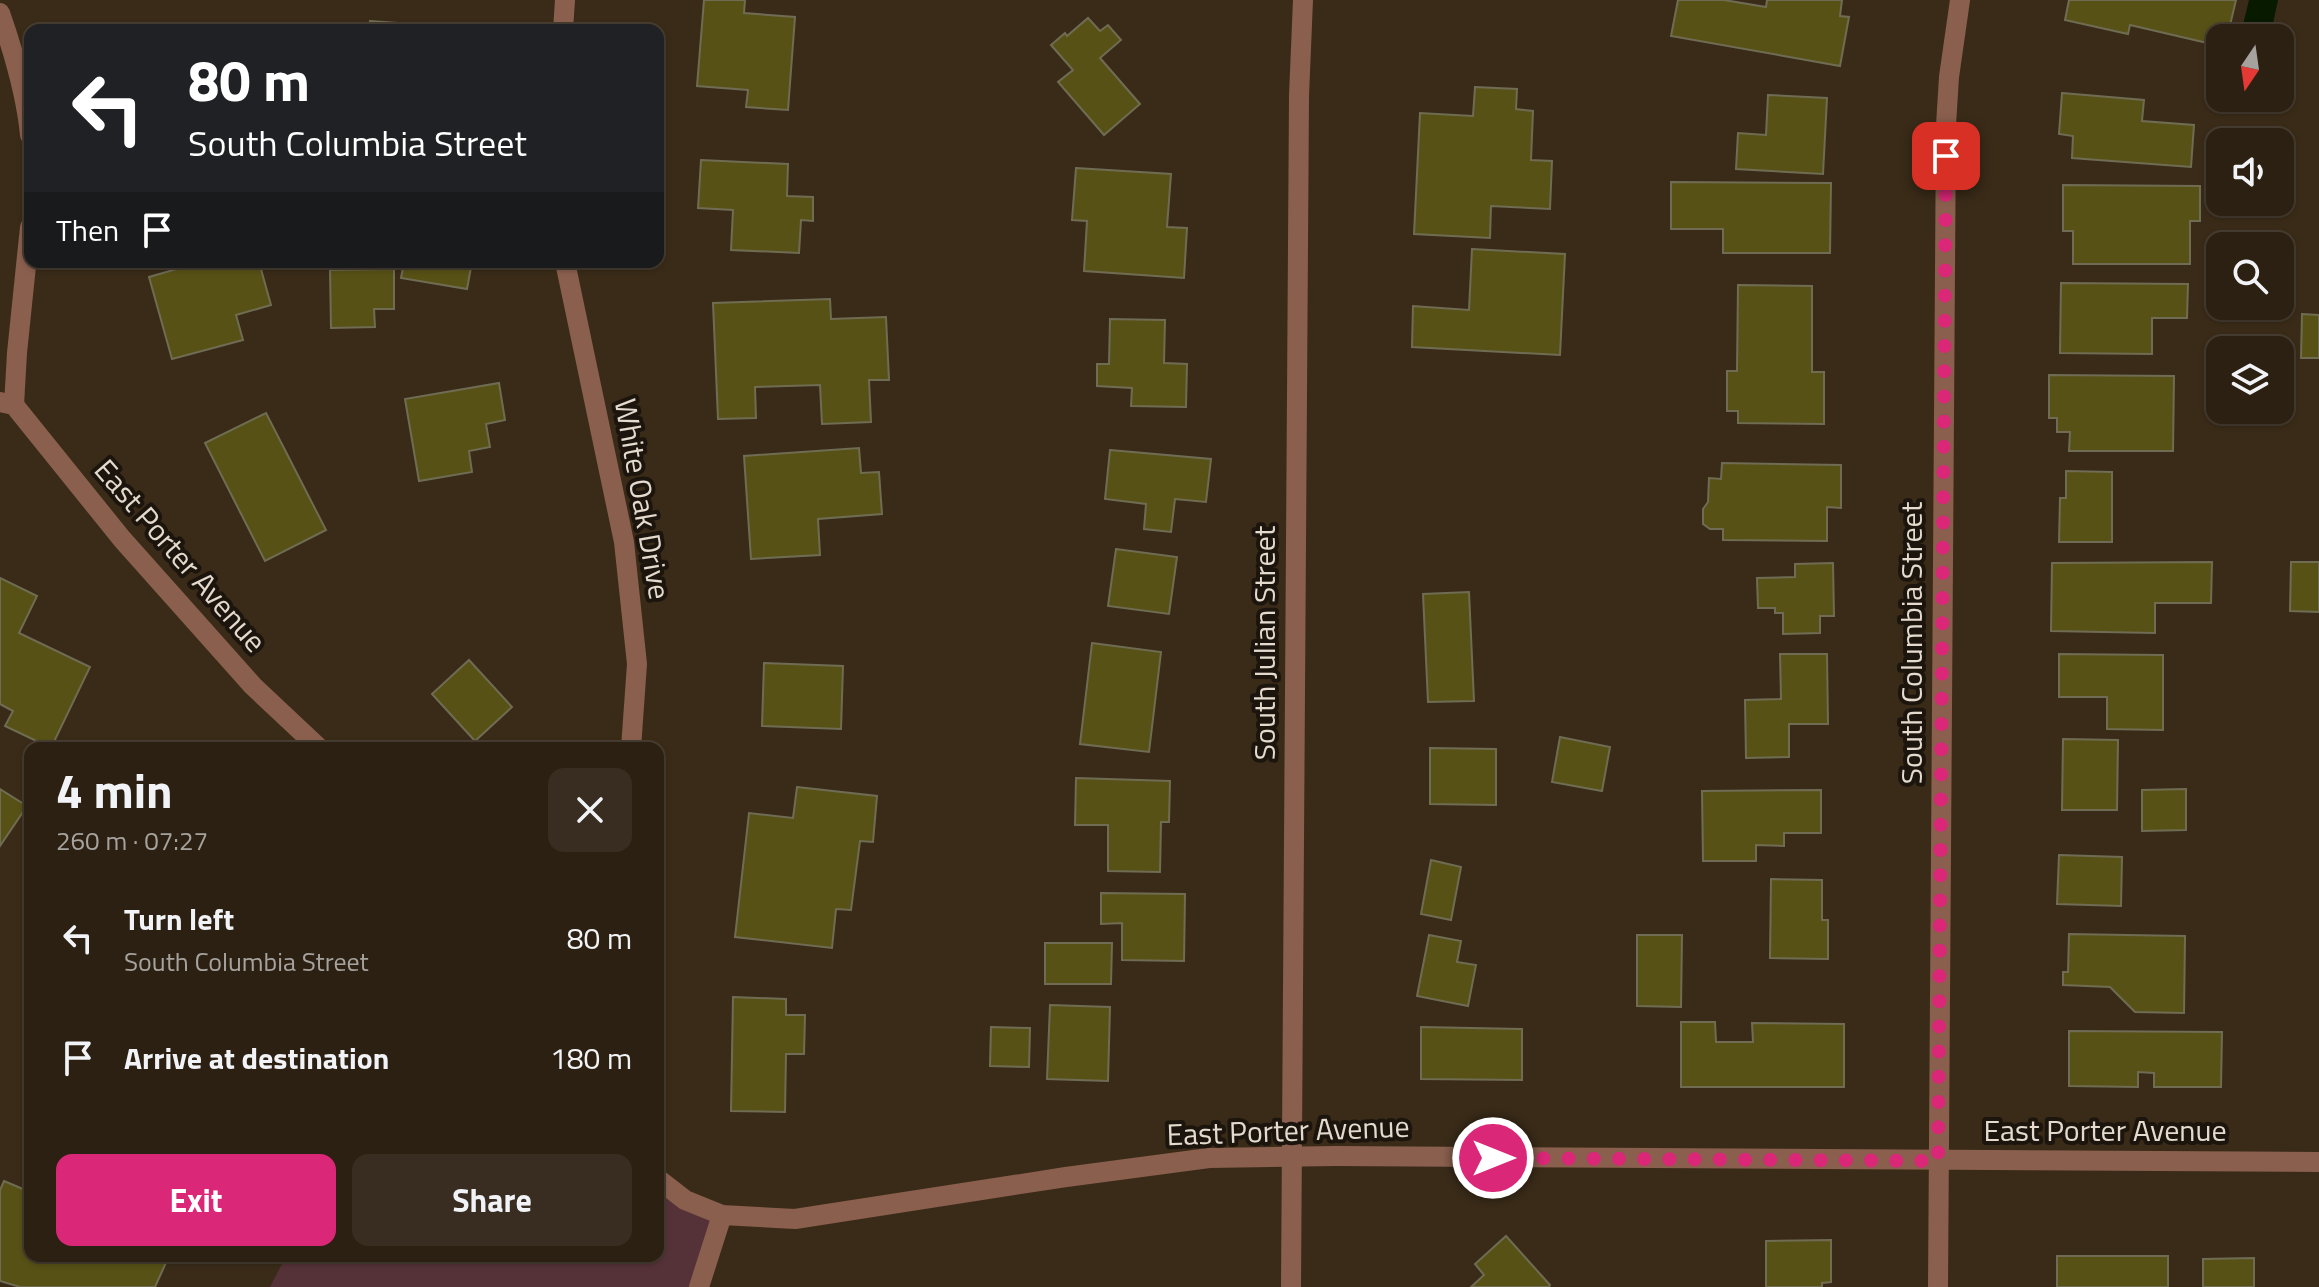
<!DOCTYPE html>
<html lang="en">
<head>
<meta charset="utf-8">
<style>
  body { margin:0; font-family:"Titillium Web",sans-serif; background:#382d20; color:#f1f3f6; height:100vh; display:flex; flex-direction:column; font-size:30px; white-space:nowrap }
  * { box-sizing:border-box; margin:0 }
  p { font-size:26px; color:#a6a39f }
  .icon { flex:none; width:44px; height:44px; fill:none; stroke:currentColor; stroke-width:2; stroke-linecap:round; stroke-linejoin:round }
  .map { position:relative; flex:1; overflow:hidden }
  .drawer { position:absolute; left:24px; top:742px; width:640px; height:520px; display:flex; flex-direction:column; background:#2c2012; border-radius:16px; box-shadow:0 2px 6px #0004,0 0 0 2px #483e32 }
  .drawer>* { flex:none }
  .hud { position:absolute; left:24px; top:24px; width:640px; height:244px; border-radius:16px; box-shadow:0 2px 6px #0004,0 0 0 2px #483e32; background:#202124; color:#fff; overflow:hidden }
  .needle { width:52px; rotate:193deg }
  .fabs { position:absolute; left:2206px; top:24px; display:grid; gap:16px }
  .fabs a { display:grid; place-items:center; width:88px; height:88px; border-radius:16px; background:#2c2012; box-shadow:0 2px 6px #0004,0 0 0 2px #483e32; font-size:40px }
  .pin { position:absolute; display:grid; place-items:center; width:68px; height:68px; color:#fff; margin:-34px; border-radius:16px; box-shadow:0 4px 12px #0006 }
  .me { position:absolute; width:88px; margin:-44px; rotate:90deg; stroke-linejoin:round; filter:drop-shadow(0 0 6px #0008) }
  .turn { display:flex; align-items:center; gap:28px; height:168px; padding:0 32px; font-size:36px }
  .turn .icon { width:104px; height:104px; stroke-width:2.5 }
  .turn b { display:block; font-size:56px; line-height:68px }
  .then { display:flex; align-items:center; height:76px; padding:0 32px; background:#0003; gap:16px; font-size:30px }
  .round { display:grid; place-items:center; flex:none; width:84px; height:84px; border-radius:16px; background:#382d20 }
  .summary { display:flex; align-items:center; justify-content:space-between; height:136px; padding:0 32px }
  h1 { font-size:48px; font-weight:700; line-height:60px }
  .button { display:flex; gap:16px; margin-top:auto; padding:16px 32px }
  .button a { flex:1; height:92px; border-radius:16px; background:#db2777; color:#fff; font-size:32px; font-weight:700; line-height:92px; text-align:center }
  .button a+a { background:#382d20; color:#f1f3f6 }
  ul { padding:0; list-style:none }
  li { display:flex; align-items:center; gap:24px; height:120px; padding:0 32px }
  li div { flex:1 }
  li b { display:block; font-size:30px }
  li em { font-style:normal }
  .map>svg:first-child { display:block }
</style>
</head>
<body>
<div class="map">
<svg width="2319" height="1287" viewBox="0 0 2319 1287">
  <rect width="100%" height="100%" fill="#3a2b18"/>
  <polygon fill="#553237" points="658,1183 717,1217 692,1287 270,1287 286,1256 658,1256"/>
  <polygon fill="#081a00" points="2249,0 2278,0 2270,38 2241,33"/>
  <g fill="#585116" stroke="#6f6c53" stroke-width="2">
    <polygon points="704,0 745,0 744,13 795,17 788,110 746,107 748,90 697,86"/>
    <polygon points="1678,0 1724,0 1766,7 1767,0 1842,0 1840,16 1849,17 1840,66 1671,36"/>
    <polygon points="2069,0 2236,0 2227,38 2220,38 2220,46 2130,25 2128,34 2065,20"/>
    <polygon points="1088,18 1100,31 1108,25 1121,40 1100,58 1140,104 1104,135 1058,82 1073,70 1051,45 1065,33 1067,36"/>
    <polygon points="370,21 425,25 424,30 369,30"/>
    <polygon points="1475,87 1517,89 1516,109 1533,111 1531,160 1552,161 1550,209 1491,206 1490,238 1414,234 1420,113 1473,116"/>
    <polygon points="2062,93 2144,100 2142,121 2194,125 2191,167 2072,158 2073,136 2059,134"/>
    <polygon points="1768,95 1827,98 1823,174 1736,169 1738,133 1766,135"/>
    <polygon points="701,160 788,164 787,196 813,197 813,221 801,220 799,253 731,250 733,210 698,208"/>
    <polygon points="1076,168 1171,174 1167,227 1187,228 1184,278 1084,271 1087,221 1072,220"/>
    <polygon points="1671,182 1831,183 1830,253 1723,253 1723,229 1671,229"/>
    <polygon points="2063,185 2200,186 2200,221 2190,221 2190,264 2073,264 2073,231 2063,231"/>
    <polygon points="1472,249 1565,254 1560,355 1412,347 1413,306 1469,310"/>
    <polygon points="259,262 271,305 236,315 243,340 172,359 149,277 201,262"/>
    <polygon points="404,262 472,262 467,289 401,278"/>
    <polygon points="394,269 394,309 374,309 375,327 331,328 330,270"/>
    <polygon points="2061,283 2188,284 2187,318 2152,318 2152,354 2060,353"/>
    <polygon points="1738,285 1812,286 1812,372 1824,372 1824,424 1738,423 1738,411 1727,411 1727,371 1737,371"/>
    <polygon points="830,299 831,319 886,317 889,380 869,380 871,422 822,424 820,385 755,387 756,418 718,419 713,303"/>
    <polygon points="2302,314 2319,315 2319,358 2301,358"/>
    <polygon points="1110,319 1165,320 1164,363 1187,364 1186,407 1131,406 1132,388 1097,386 1097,364 1109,364"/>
    <polygon points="2049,375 2174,376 2173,451 2069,451 2070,432 2057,432 2057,418 2049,418"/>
    <polygon points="499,383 505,420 486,424 490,447 469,451 472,472 419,481 405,399"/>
    <polygon points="266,413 326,530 265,561 205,443"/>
    <polygon points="859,448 861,473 879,472 882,514 818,519 820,555 751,559 744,456"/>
    <polygon points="1110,450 1211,459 1206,502 1175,499 1171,532 1144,529 1146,504 1105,499"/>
    <polygon points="1722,463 1841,465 1841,508 1827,507 1827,541 1723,540 1723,529 1710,529 1703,524 1703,509 1708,502 1709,478 1721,479"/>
    <polygon points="2066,471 2112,472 2112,542 2059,542 2060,498 2066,498"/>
    <polygon points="1116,549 1177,557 1169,614 1108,606"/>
    <polygon points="2212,562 2211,603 2155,603 2155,633 2051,631 2052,563"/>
    <polygon points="2291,562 2319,562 2319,612 2290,611"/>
    <polygon points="1833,563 1834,616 1820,616 1820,633 1783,634 1783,613 1775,613 1775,608 1758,608 1757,578 1795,577 1795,564"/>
    <polygon points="0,578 37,596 19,633 90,667 51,748 5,726 13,711 0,704"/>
    <polygon points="1469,592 1474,701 1428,702 1423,594"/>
    <polygon points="1092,643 1161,652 1149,752 1080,744"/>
    <polygon points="1780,654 1827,654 1828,724 1789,724 1789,757 1746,758 1745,700 1781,699"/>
    <polygon points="2059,654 2163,655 2163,730 2107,729 2107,697 2059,697"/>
    <polygon points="469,660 512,707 475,741 432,694"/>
    <polygon points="764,663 843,666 841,729 762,726"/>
    <polygon points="1560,737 1610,747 1602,791 1552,782"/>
    <polygon points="2063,739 2118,740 2117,810 2062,810"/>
    <polygon points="1430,748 1496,749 1496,805 1430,804"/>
    <polygon points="1076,778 1170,781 1169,822 1161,822 1160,872 1108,871 1108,825 1075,825"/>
    <polygon points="797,787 877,796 873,842 860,841 851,910 836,909 832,948 735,937 749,813 793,818"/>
    <polygon points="0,789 27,806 0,846"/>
    <polygon points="2186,789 2186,830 2142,831 2142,790"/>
    <polygon points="1821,790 1821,833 1784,833 1784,846 1756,845 1756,861 1703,861 1702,791"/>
    <polygon points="2059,855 2122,857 2121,906 2057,904"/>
    <polygon points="1431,860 1461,867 1451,920 1421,914"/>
    <polygon points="1771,879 1822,880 1822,920 1828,920 1828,959 1770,958"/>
    <polygon points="1101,893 1185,894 1184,961 1122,960 1122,923 1101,924"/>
    <polygon points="2069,934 2185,936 2184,1013 2135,1012 2110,987 2063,985 2063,972 2068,972"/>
    <polygon points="1429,935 1461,941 1457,962 1476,965 1468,1006 1417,996"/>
    <polygon points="1637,935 1682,935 1681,1007 1637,1006"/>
    <polygon points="1045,943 1112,943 1111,984 1045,984"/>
    <polygon points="733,997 786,999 786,1015 805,1015 804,1054 786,1054 785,1112 731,1111"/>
    <polygon points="1050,1005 1110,1007 1108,1081 1047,1079"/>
    <polygon points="1681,1022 1715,1022 1716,1042 1753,1042 1752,1023 1844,1024 1844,1087 1681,1087"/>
    <polygon points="991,1027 1030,1028 1029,1067 990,1066"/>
    <polygon points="1421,1027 1522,1029 1522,1080 1421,1079"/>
    <polygon points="2069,1031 2222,1032 2221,1087 2154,1087 2154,1073 2138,1072 2138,1087 2069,1086"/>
    <polygon points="4,1181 30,1192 30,1256 169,1256 155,1287 20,1287 0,1281 0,1190"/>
    <polygon points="1506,1236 1550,1285 1549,1287 1471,1287 1484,1275 1475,1264"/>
    <polygon points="1831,1240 1831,1282 1822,1283 1822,1287 1766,1287 1766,1241"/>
    <rect x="2057" y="1256" width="111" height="31"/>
    <polygon points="2254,1258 2254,1287 2203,1287 2203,1259"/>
  </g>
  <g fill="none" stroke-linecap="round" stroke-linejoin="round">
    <g stroke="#8a5f4e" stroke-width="20">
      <path d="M0 13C14 53 26 93 30 135"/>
      <polyline points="563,30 565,0"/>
      <polyline points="565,262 624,542 637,664 631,748"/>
      <polyline points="0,402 14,405 122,539 253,686 319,748"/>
      <polyline points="14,405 17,353 30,227"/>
      <polyline points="658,1179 685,1200 722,1215 795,1219 1066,1177 1209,1158 1335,1156 2319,1162"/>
      <polyline points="699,1287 722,1215"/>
      <polyline points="1291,1287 1299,96 1303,0"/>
      <polyline points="1938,1287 1946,125 1949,77 1960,0"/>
    </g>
  </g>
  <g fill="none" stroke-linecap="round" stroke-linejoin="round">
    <polyline stroke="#db2777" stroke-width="14" stroke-dasharray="0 25.2" points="1493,1158 1938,1161 1946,156"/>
  </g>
  <g text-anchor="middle" stroke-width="8" stroke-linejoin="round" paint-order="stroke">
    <g font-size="30" fill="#e4dace" stroke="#1c150d">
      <text transform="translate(642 499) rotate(80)" y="10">White Oak Drive</text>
      <text transform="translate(180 556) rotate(49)" y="10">East Porter Avenue</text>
      <text transform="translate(1265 643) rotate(-90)" y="10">South Julian Street</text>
      <text transform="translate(1912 643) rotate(-90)" y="10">South Columbia Street</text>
      <text transform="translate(1288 1131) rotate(-2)" y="10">East Porter Avenue</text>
      <text x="2105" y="1141">East Porter Avenue</text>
    </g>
  </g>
</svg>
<div class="fabs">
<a><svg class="needle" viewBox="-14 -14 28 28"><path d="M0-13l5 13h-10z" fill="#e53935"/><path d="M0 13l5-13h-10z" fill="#a6a39f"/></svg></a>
<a><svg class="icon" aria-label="sound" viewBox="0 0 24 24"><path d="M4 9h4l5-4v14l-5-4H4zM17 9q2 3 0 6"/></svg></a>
<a><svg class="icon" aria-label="search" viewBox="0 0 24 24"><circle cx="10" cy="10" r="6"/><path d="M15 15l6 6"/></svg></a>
<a><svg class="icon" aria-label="layers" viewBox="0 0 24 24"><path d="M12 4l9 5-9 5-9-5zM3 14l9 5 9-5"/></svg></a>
</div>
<div class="pin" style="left:1946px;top:156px;background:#d93025"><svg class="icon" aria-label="arrive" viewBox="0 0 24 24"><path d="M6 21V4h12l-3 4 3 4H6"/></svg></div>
<svg class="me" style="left:1493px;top:1158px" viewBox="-20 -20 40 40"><circle r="17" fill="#db2777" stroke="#fff" stroke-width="3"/><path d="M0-11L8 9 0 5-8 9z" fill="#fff"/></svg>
<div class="hud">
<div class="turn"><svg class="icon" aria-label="left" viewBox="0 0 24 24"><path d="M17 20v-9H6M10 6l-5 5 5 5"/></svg><div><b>80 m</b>South Columbia Street</div></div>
<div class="then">Then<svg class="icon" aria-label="arrive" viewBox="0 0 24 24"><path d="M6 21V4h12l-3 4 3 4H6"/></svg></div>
</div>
<section class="drawer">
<div class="summary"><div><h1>4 min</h1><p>260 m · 07:27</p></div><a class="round"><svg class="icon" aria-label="close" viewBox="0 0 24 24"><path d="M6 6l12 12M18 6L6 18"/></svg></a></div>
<ul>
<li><svg class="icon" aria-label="left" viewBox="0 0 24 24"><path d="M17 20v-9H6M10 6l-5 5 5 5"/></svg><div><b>Turn left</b><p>South Columbia Street</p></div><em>80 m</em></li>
<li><svg class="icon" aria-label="arrive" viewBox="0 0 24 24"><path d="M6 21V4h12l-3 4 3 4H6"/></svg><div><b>Arrive at destination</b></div><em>180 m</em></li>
</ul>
<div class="button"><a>Exit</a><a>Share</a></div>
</section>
</div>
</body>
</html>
